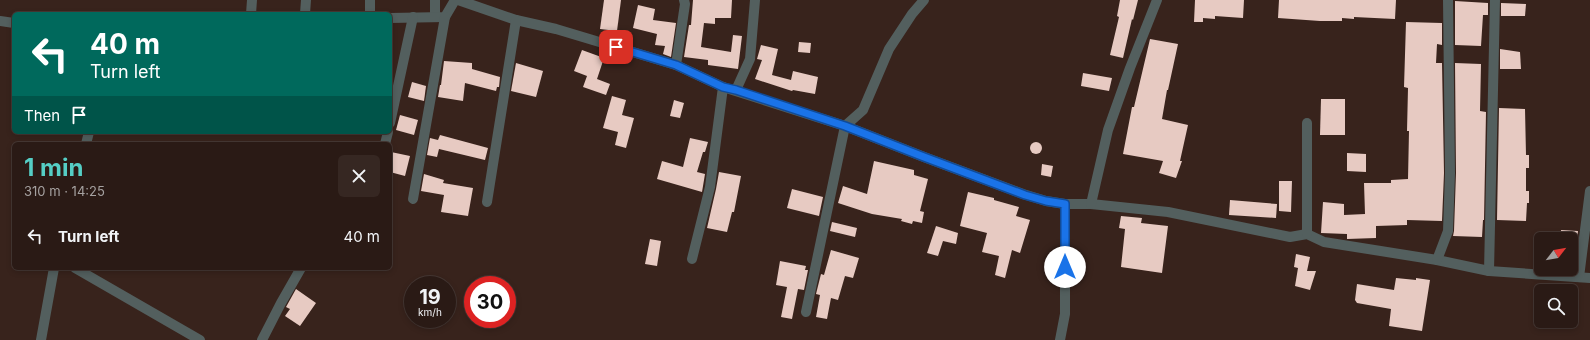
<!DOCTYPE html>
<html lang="en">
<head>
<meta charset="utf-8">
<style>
  body { margin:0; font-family:Inter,sans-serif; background:#362722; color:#f1f3f6; height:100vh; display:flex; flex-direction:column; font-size:15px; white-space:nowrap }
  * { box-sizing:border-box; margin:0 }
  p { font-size:13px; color:#a5a1a0 }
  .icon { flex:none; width:22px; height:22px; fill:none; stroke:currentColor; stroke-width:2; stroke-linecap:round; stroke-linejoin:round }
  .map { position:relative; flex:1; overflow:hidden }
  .sheet { position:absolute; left:12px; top:142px; width:380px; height:128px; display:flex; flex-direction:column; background:#2a1a15; border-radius:6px; box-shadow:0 2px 6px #0003,0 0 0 1px #463834 }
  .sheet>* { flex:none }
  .top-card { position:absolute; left:12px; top:12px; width:380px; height:122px; border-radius:6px; box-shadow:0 2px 6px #0003,0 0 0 1px #463834; background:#00695c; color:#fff; overflow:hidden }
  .needle { width:26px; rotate:59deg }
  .tools { position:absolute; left:1534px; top:232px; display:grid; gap:8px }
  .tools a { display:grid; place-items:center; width:44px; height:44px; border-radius:6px; background:#2a1a15; box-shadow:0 2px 6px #0003,0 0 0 1px #463834; font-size:20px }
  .speed { position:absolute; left:404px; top:276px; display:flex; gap:8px; font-size:20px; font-weight:700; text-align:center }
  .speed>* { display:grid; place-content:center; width:52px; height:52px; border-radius:50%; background:#2a1a15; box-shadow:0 2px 6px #0003,0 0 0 1px #463834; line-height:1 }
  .speed small { font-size:10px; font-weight:400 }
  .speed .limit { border:6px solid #d22; background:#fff; color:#111 }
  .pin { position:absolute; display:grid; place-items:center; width:34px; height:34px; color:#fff; margin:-17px; border-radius:8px; box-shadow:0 2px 6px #0006 }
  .me { position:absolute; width:44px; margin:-22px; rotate:0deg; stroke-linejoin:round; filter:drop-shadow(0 0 3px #0008) }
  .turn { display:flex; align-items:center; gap:14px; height:84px; padding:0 12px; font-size:18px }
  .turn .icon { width:52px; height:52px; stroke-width:2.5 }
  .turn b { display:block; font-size:28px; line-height:34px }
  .then { display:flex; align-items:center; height:38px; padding:0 12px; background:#0003; gap:8px; font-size:15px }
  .round { display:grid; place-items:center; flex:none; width:42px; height:42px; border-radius:6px; background:#362722 }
  .head { display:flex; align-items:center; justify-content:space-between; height:68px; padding:0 12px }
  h1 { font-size:24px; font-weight:700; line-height:30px; color:#55cec5 }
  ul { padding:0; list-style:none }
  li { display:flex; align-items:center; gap:12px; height:52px; padding:0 12px }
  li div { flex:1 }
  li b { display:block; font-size:15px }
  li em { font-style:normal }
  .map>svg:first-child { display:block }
</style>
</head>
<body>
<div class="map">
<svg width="1590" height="340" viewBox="0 0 1590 340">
  <rect width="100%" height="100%" fill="#38231c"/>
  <g fill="#e7cac2">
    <polygon points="604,0 621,0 617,31 600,29"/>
    <polygon points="693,0 732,0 731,18 715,18 715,24 704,23 701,47 731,52 733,35 742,36 738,69 708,65 708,60 684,57 689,25 691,25"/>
    <polygon points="1120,0 1138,0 1133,20 1132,19 1123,58 1110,55 1119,17 1117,16"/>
    <polygon points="1195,0 1244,0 1243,18 1215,16 1215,19 1203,18 1203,22 1194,22"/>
    <polygon points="1279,0 1396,0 1395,19 1354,17 1354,19 1342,18 1342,21 1320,21 1278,18"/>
    <polygon points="1455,1 1488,3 1488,15 1483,15 1481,46 1455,45"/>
    <polygon points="1501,3 1526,4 1525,16 1501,16"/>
    <polygon points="638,5 655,9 653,20 676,23 671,57 663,54 665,46 655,45 657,34 633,28"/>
    <polygon points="1406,22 1442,23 1442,45 1437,44 1436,63 1442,63 1444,173 1442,221 1407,220 1407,225 1376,226 1376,238 1347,239 1347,234 1321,233 1323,202 1344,204 1344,215 1365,214 1364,183 1391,183 1391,180 1408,179 1409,131 1407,131 1408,88 1404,87"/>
    <polygon points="1150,39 1178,44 1168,90 1167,90 1162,119 1188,125 1180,161 1182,161 1176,178 1159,173 1163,161 1123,154 1132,107 1134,107"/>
    <polygon points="799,42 811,43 810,53 798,52"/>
    <polygon points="761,45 778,49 772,75 791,80 793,71 818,77 815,94 793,90 792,91 755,79 762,60 757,59"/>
    <polygon points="1500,49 1520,52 1521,69 1500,69"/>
    <polygon points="582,50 604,58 597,79 610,84 606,95 583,87 587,76 574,71"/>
    <polygon points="444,61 472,63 472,69 500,77 499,87 497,87 496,91 465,83 463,101 438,97 440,85 441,85"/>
    <polygon points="516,63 543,71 536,97 511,91"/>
    <polygon points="1455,63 1481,64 1480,111 1486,112 1484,220 1483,220 1482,237 1453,236 1454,231 1456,173"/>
    <polygon points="1083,73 1112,78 1109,91 1081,86"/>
    <polygon points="412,82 426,86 424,101 408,97"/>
    <polygon points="612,96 626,100 622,115 634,118 626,148 615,145 618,132 603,128"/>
    <polygon points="1321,99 1345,99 1345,135 1320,135"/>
    <polygon points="674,100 684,103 680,118 670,116"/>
    <polygon points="1499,108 1525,109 1526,155 1529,155 1529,168 1526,168 1526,191 1529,191 1529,203 1527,203 1526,221 1497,220"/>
    <polygon points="400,115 418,120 414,135 396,130"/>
    <polygon points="440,135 488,148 485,160 439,149 437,157 427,155 430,138 438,140"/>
    <polygon points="690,138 708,142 705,152 703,152 697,172 705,174 702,192 657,179 662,161 683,167"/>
    <circle cx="1036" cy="148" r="6"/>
    <polygon points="391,152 410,156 405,176 390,172"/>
    <polygon points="1347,153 1366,154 1366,172 1347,171"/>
    <polygon points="874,161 914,170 914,175 928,179 920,211 924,212 922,223 913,221 912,224 901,221 902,219 872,214 838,203 843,186 867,194"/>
    <polygon points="1042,164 1053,166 1051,177 1041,175"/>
    <polygon points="719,172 741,176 734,212 732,212 727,232 707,228 716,189"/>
    <polygon points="424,174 444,180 443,183 473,188 468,216 441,212 444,195 421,191"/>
    <polygon points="1279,181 1292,181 1291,212 1279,211"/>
    <polygon points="792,189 823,197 819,216 787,208"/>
    <polygon points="968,192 994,198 994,200 1019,207 1016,216 1030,220 1020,253 1012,250 1005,278 995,275 999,256 982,252 987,233 960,226"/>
    <polygon points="1230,200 1277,204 1276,218 1229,215"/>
    <polygon points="1121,216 1142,218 1141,223 1168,226 1162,273 1121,267 1125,229 1119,228"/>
    <polygon points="832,222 857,228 855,237 830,231"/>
    <polygon points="936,226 958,233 956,244 943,241 938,256 927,253"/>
    <polygon points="1561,230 1578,231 1577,239 1562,239"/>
    <polygon points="650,239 661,241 657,266 645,264"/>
    <polygon points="831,250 859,258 853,278 845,276 838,300 831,298 827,319 816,317 820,295 816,294 821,274 824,275"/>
    <polygon points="1296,254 1310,257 1307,271 1316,271 1310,290 1295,286 1298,268 1294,267"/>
    <polygon points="780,261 806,266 805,270 808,270 804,290 798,289 792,319 781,317 787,287 776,285"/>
    <polygon points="1396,278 1416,280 1416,278 1430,280 1422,331 1389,326 1391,309 1357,303 1355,300 1357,284 1394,290"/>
    <polygon points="296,289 316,303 300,326 285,316 290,309 286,307"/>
  </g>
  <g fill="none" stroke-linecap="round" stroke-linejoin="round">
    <g stroke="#535f5e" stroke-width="10">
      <polyline points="435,0 435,17"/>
      <polyline points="458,0 516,20 556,29 676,65 723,87 845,126 924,157 1023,194 1046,201 1065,204 1091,204 1168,212 1290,237 1307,234 1324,242 1437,260 1489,271 1590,278"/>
      <polyline points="251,14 252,0"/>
      <polyline points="305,14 306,0"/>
      <polyline points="370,14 370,0"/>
      <polyline points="390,18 445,17 455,0"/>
      <polyline points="0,21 14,23"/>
      <polyline points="676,65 685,4 684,0"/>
      <polyline points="736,90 750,59 755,0"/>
      <polyline points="390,123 413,17"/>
      <polyline points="1307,123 1307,234"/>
      <polyline points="86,144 89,132"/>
      <polyline points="385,144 388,132"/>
      <polyline points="413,199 445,17"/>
      <polyline points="487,202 516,20"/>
      <polyline points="1091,204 1108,130 1130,68 1157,0"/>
      <polyline points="692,259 710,187 723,87"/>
      <polyline points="1437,260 1448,231 1450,173 1448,0"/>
      <polyline points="75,268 200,340"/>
      <polyline points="1489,271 1495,0"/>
      <polyline points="1579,277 1590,191"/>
      <polyline points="806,312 845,126 863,110 889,49 912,14 924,0"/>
      <polyline points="41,340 54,268"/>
      <polyline points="262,340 281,303 301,268"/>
      <polyline points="1060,340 1065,314 1065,204"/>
    </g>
  </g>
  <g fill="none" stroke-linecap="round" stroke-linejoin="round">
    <defs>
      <polyline id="route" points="616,47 676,65 723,87 736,90 845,126 924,157 1025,195 1046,201 1065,204 1065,267"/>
    </defs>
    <use href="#route" stroke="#114b97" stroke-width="10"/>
    <use href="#route" stroke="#1a73e8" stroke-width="7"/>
  </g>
</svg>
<div class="tools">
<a><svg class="needle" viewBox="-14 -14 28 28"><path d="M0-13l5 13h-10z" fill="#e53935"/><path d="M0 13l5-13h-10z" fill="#a5a1a0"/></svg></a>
<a><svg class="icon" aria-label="search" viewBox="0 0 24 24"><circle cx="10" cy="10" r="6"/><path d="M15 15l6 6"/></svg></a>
</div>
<div class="speed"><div>19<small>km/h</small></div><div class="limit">30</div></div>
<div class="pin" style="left:616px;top:47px;background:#d93025"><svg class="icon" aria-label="arrive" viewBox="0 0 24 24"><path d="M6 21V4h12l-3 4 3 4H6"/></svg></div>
<svg class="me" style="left:1065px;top:267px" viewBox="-20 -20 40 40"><circle r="19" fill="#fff"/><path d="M0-13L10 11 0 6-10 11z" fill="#1a73e8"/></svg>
<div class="top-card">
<div class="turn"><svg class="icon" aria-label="left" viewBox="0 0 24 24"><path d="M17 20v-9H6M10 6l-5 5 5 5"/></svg><div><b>40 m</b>Turn left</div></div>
<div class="then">Then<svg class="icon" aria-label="arrive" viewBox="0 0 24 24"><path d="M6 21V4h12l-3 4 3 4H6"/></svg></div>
</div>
<section class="sheet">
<div class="head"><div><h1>1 min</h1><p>310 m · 14:25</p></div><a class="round"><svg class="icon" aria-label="close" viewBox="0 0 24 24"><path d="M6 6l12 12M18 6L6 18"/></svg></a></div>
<ul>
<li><svg class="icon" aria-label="left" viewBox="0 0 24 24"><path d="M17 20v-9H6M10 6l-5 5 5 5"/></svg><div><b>Turn left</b></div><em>40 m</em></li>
</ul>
</section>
</div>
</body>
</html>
